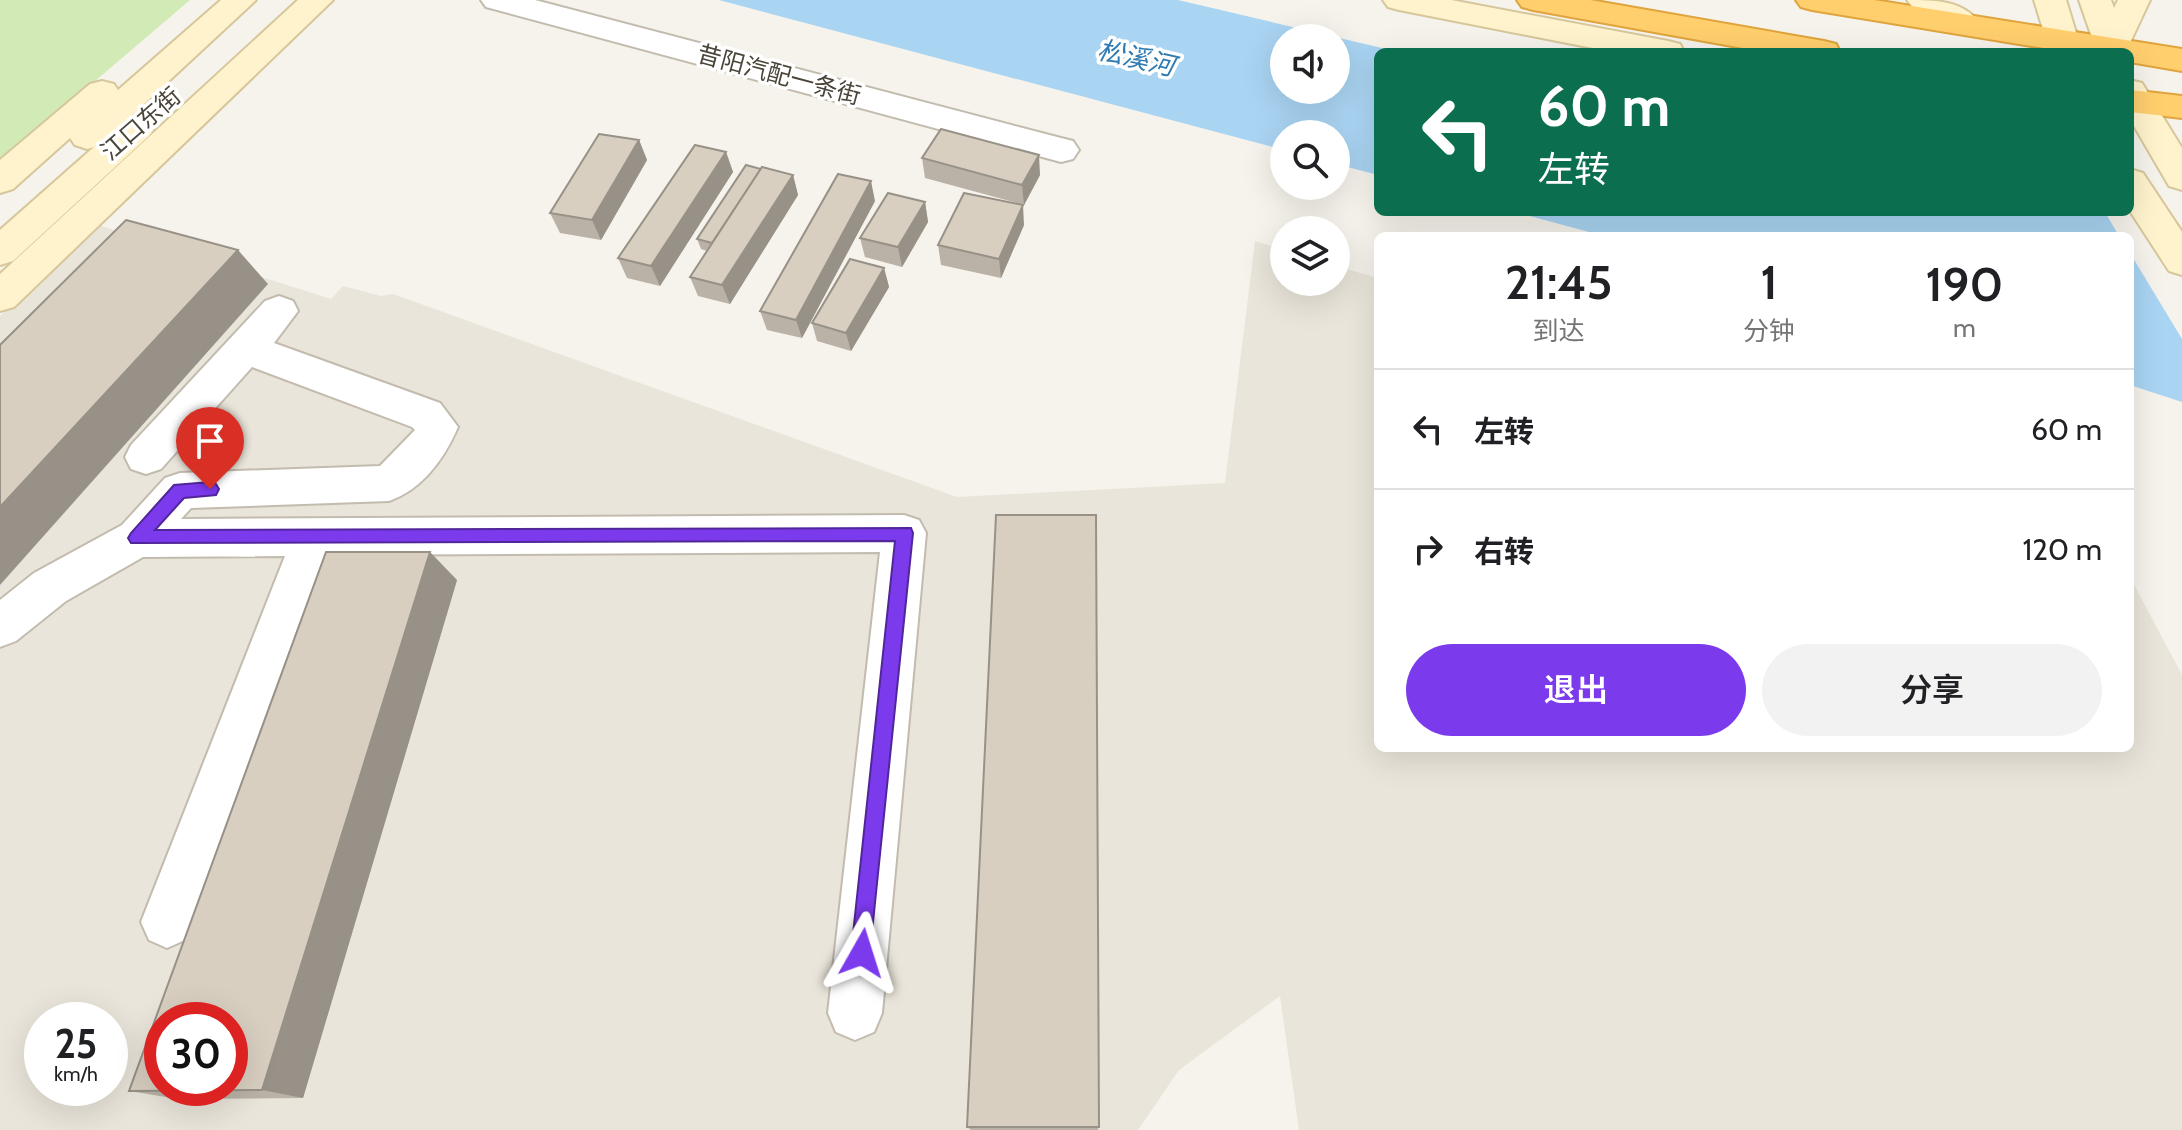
<!DOCTYPE html>
<html lang="zh">
<head>
<meta charset="utf-8">
<style>
  body { margin:0; font-family:Cabin,"Noto Sans SC",sans-serif; background:#f2f2f2; color:#202124; height:100vh; display:flex; flex-direction:column; font-size:30px; white-space:nowrap }
  * { box-sizing:border-box; margin:0 }
  p { font-size:26px; color:#757577 }
  .icon { flex:none; width:44px; height:44px; fill:none; stroke:currentColor; stroke-width:2; stroke-linecap:round; stroke-linejoin:round }
  .map { position:relative; flex:1; overflow:hidden }
  .side { position:absolute; left:1374px; top:232px; width:760px; height:520px; display:flex; flex-direction:column; background:#fff; border-radius:12px; box-shadow:0 8px 32px #0002 }
  .side>* { flex:none }
  .banner { position:absolute; left:1374px; top:48px; width:760px; height:168px; border-radius:12px; box-shadow:0 8px 32px #0002; background:#0b6e4f; color:#fff; overflow:hidden }
  .buttons { position:absolute; left:1270px; top:24px; display:grid; gap:16px }
  .buttons a { display:grid; place-items:center; width:80px; height:80px; border-radius:50%; background:#fff; box-shadow:0 8px 32px #0002; font-size:40px }
  .speed { position:absolute; left:24px; top:1002px; display:flex; gap:16px; font-size:40px; font-weight:700; text-align:center }
  .speed>* { display:grid; place-content:center; width:104px; height:104px; border-radius:50%; background:#fff; box-shadow:0 8px 32px #0002; line-height:1 }
  .speed small { font-size:20px; font-weight:400 }
  .speed .limit { border:12px solid #d22; background:#fff; color:#111 }
  .pin { position:absolute; display:grid; place-items:center; width:68px; height:68px; color:#fff; margin:-82px -34px; border-radius:50% 50% 50% 0; rotate:-45deg; box-shadow:0 0 8px #0007 }
  .pin .icon { rotate:45deg }
  .me { position:absolute; width:88px; margin:-44px; rotate:6deg; stroke-linejoin:round; filter:drop-shadow(0 0 6px #0008) }
  .turn { display:flex; align-items:center; gap:28px; height:168px; padding:0 32px; font-size:36px }
  .turn .icon { width:104px; height:104px; stroke-width:2.5 }
  .turn b { display:block; font-size:56px; line-height:68px }
  .eta { display:flex; justify-content:space-evenly; align-items:center; height:136px; text-align:center }
  .eta b { font-size:48px; font-weight:600; line-height:56px }
  .primary-button { display:flex; gap:16px; margin-top:auto; padding:16px 32px }
  .primary-button a { flex:1; height:92px; border-radius:48px; background:#7c3aed; color:#fff; font-size:32px; font-weight:600; line-height:92px; text-align:center }
  .primary-button a+a { background:#f2f2f2; color:#202124 }
  ul { padding:0; list-style:none }
  li { display:flex; align-items:center; gap:24px; height:120px; padding:0 32px; border-top:2px solid #e0e0e0 }
  li div { flex:1 }
  li b { display:block; font-size:30px }
  li em { font-style:normal }
  .map>svg:first-child { display:block }
</style>
</head>
<body>
<div class="map">
<svg width="2182" height="1130" viewBox="0 0 2182 1130">
  <rect width="100%" height="100%" fill="#f6f3ec"/>
  <path fill="#eae5da" fill-rule="evenodd" d="M95 224 331 299 343 286 381 296 393 294 957 497 1225 483 1255 241 1284 250V282H1336V266L1378 278V748H2130V577L2182 675V1130H1299L1280 996 1179 1070 1138 1130H0V316ZM42 1020H110V1088H42ZM162 1020H230V1088H162Z"/>
  <polygon fill="#d2eab5" points="0,0 190,0 0,162"/>
  <g fill="#a9d4f2" fill-rule="evenodd">
    <path d="M719 0H1178L1399 52H1378V175L1336 164V134H1284V150ZM1284 38H1336V90H1284Z"/>
    <polygon points="1515,212 2182,214 2182,402 2130,385 2130,236 1604,236"/>
  </g>
  <polygon fill="#f6f3ec" points="2130,200 2182,210 2182,339 2130,253 2130,236 2119,236 2105,212 2130,212"/>
  <g fill="none" stroke-linecap="round" stroke-linejoin="round">
    <defs>
      <g id="street">
        <polygon points="481,0 535,0 1061,138 1073,141 1079,150 1073,159 1061,162 486,7"/>
        <path d="M279 296 293 301 298 311 274 343 440 403 458 427C444 459 423 489 389 501L191 508 181 519 904 515 919 520 926 533 882 1013 874 1032 855 1040 836 1032 828 1013 880 552 329 555 185 940 167 948 149 940 141 922 285 556 143 557 66 601 16 641 0 647V600L34 573 122 525 165 478 180 473 380 466 415 430 412 427 252 367 161 469 146 474 131 469 125 457 131 445 265 301Z"/>
      </g>
      <g id="secondary">
        <polygon points="221,0 256,0 130,117 138,115 150,119 155,127 150,135 13,261 0,265 0,230 94,147 87,149 75,145 70,138 13,189 0,193 0,160 90,84 102,81 114,84 118,90"/>
        <polygon points="298,0 333,0 14,307 0,311 0,274"/>
        <polygon points="1383,0 1451,0 1668,41 1680,44 1684,52 1613,52 1399,10 1388,7"/>
        <path d="M1907 0C1934 0 1964 0 1980 24L1975 31C1954 37 1919 18 1907 0Z"/>
        <polygon points="2034,0 2066,0 2082,52 2050,52"/>
        <polygon points="2079,0 2111,0 2114,8 2118,0 2150,0 2128,47 2129,52 2097,52"/>
        <polygon points="2130,80 2142,83 2182,148 2182,190 2169,186 2130,119"/>
        <polygon points="2130,169 2143,173 2182,232 2182,275 2169,271 2130,211"/>
      </g>
      <g id="highway">
        <polygon points="1517,0 1590,0 1824,41 1836,44 1840,52 1765,52 1533,10 1522,7"/>
        <polygon points="1796,0 1874,0 2182,49 2182,71 2130,62 2130,52 2068,52 1812,10 1801,7"/>
        <polygon points="2130,90 2182,96 2182,118 2130,112"/>
      </g>
    </defs>
    <use href="#street" stroke="#c2bbae" stroke-width="4"/>
    <use href="#secondary" stroke="#d6c79b" stroke-width="4"/>
    <use href="#highway" stroke="#e0a43c" stroke-width="4"/>
    <use href="#street" fill="#fff" fill-rule="evenodd"/>
    <use href="#secondary" fill="#fff3cd" fill-rule="evenodd"/>
    <use href="#highway" fill="#ffcf6e" fill-rule="evenodd"/>
  </g>
  <g fill="#bab2a6">
    <polygon points="639,140 647,160 601,240 560,233 550,213"/>
    <polygon points="726,152 733,172 660,286 627,278 618,258"/>
    <polygon points="922,158 1040,175 1024,205 925,178"/>
    <polygon points="793,175 798,195 730,304 698,296 690,277 707,251 701,249 697,239"/>
    <polygon points="875,201 802,338 767,330 760,311"/>
    <polygon points="925,202 928,222 902,267 865,257 860,238"/>
    <polygon points="1024,225 1001,278 941,265 938,245"/>
    <polygon points="884,268 889,287 851,351 817,341 812,323"/>
    <polygon points="1096,515 1098,1130 971,1130 967,1127"/>
    <polygon points="457,580 303,1098 178,1099 129,1091"/>
  </g>
  <g fill="#979187">
    <polygon points="639,140 647,160 601,240 592,220"/>
    <polygon points="726,152 733,172 660,286 651,266"/>
    <polygon points="1039,155 1040,175 1024,205 1022,185"/>
    <polygon points="793,175 798,195 730,304 722,285"/>
    <polygon points="871,181 875,201 802,338 796,320"/>
    <polygon points="925,202 928,222 902,267 898,247"/>
    <polygon points="1023,205 1024,225 1001,278 999,259"/>
    <polygon points="238,250 268,284 0,585 0,507"/>
    <polygon points="884,268 889,287 851,351 846,333"/>
    <polygon points="430,552 457,580 303,1098 262,1090"/>
  </g>
  <g fill="#d8cfc1" stroke="#979187" stroke-width="2" fill-rule="evenodd">
    <polygon points="941,129 1039,155 1022,185 922,158"/>
    <polygon points="599,134 639,140 592,220 550,213"/>
    <polygon points="695,145 726,152 651,266 618,258"/>
    <polygon points="746,165 761,169 712,243 697,239"/>
    <polygon points="762,167 793,175 722,285 690,277"/>
    <polygon points="838,174 871,181 796,320 760,311"/>
    <polygon points="888,193 925,202 898,247 860,238"/>
    <polygon points="964,193 1023,205 999,259 938,245"/>
    <polygon points="126,220 238,250 0,507 0,345"/>
    <polygon points="850,259 884,268 846,333 812,323"/>
    <polygon points="996,515 1096,515 1099,1127 967,1127"/>
    <path d="M326 552H430L262 1090 129 1091ZM162 1020H230V1088H162Z"/>
  </g>
  <polygon fill="#7c3aed" stroke="#51269a" stroke-width="2" points="210,482 216,484 219,489 216,495 184,498 155,530 911,528 913,533 869,961 862,964 854,961 851,953 895,541 131,543 128,538 131,533 174,485"/>
  <g text-anchor="middle" stroke-width="7" stroke-linejoin="round" paint-order="stroke">
    <g font-size="24" fill="#4b4439" stroke="#fff">
      <text transform="translate(779 75) rotate(15)" y="8">昔阳汽配一条街</text>
      <text transform="translate(141 124) rotate(-41)" y="8">江口东街</text>
    </g>
    <g font-size="26" font-style="italic" fill="#2e7ab2" stroke="#fff">
      <text transform="translate(1136 58) rotate(13)" y="9">松溪河</text>
    </g>
  </g>
</svg>
<div class="buttons">
<a><svg class="icon" aria-label="sound" viewBox="0 0 24 24"><path d="M4 9h4l5-4v14l-5-4H4zM17 9q2 3 0 6"/></svg></a>
<a><svg class="icon" aria-label="search" viewBox="0 0 24 24"><circle cx="10" cy="10" r="6"/><path d="M15 15l6 6"/></svg></a>
<a><svg class="icon" aria-label="layers" viewBox="0 0 24 24"><path d="M12 4l9 5-9 5-9-5zM3 14l9 5 9-5"/></svg></a>
</div>
<div class="speed"><div>25<small>km/h</small></div><div class="limit">30</div></div>
<div class="pin" style="left:210px;top:489px;background:#d93025"><svg class="icon" aria-label="arrive" viewBox="0 0 24 24"><path d="M6 21V4h12l-3 4 3 4H6"/></svg></div>
<svg class="me" style="left:862px;top:953px" viewBox="-20 -20 40 40"><path d="M0-17L14 15 0 8-14 15z" fill="#7c3aed" stroke="#fff" stroke-width="4"/></svg>
<div class="banner">
<div class="turn"><svg class="icon" aria-label="left" viewBox="0 0 24 24"><path d="M17 20v-9H6M10 6l-5 5 5 5"/></svg><div><b>60 m</b>左转</div></div>
</div>
<section class="side">
<div class="eta">
<div><b>21:45</b><p>到达</p></div>
<div><b>1</b><p>分钟</p></div>
<div><b>190</b><p>m</p></div>
</div>
<ul>
<li><svg class="icon" aria-label="left" viewBox="0 0 24 24"><path d="M17 20v-9H6M10 6l-5 5 5 5"/></svg><div><b>左转</b></div><em>60 m</em></li>
<li><svg class="icon" aria-label="right" viewBox="0 0 24 24"><path d="M7 20v-9h11M14 6l5 5-5 5"/></svg><div><b>右转</b></div><em>120 m</em></li>
</ul>
<div class="primary-button"><a>退出</a><a>分享</a></div>
</section>
</div>
</body>
</html>
